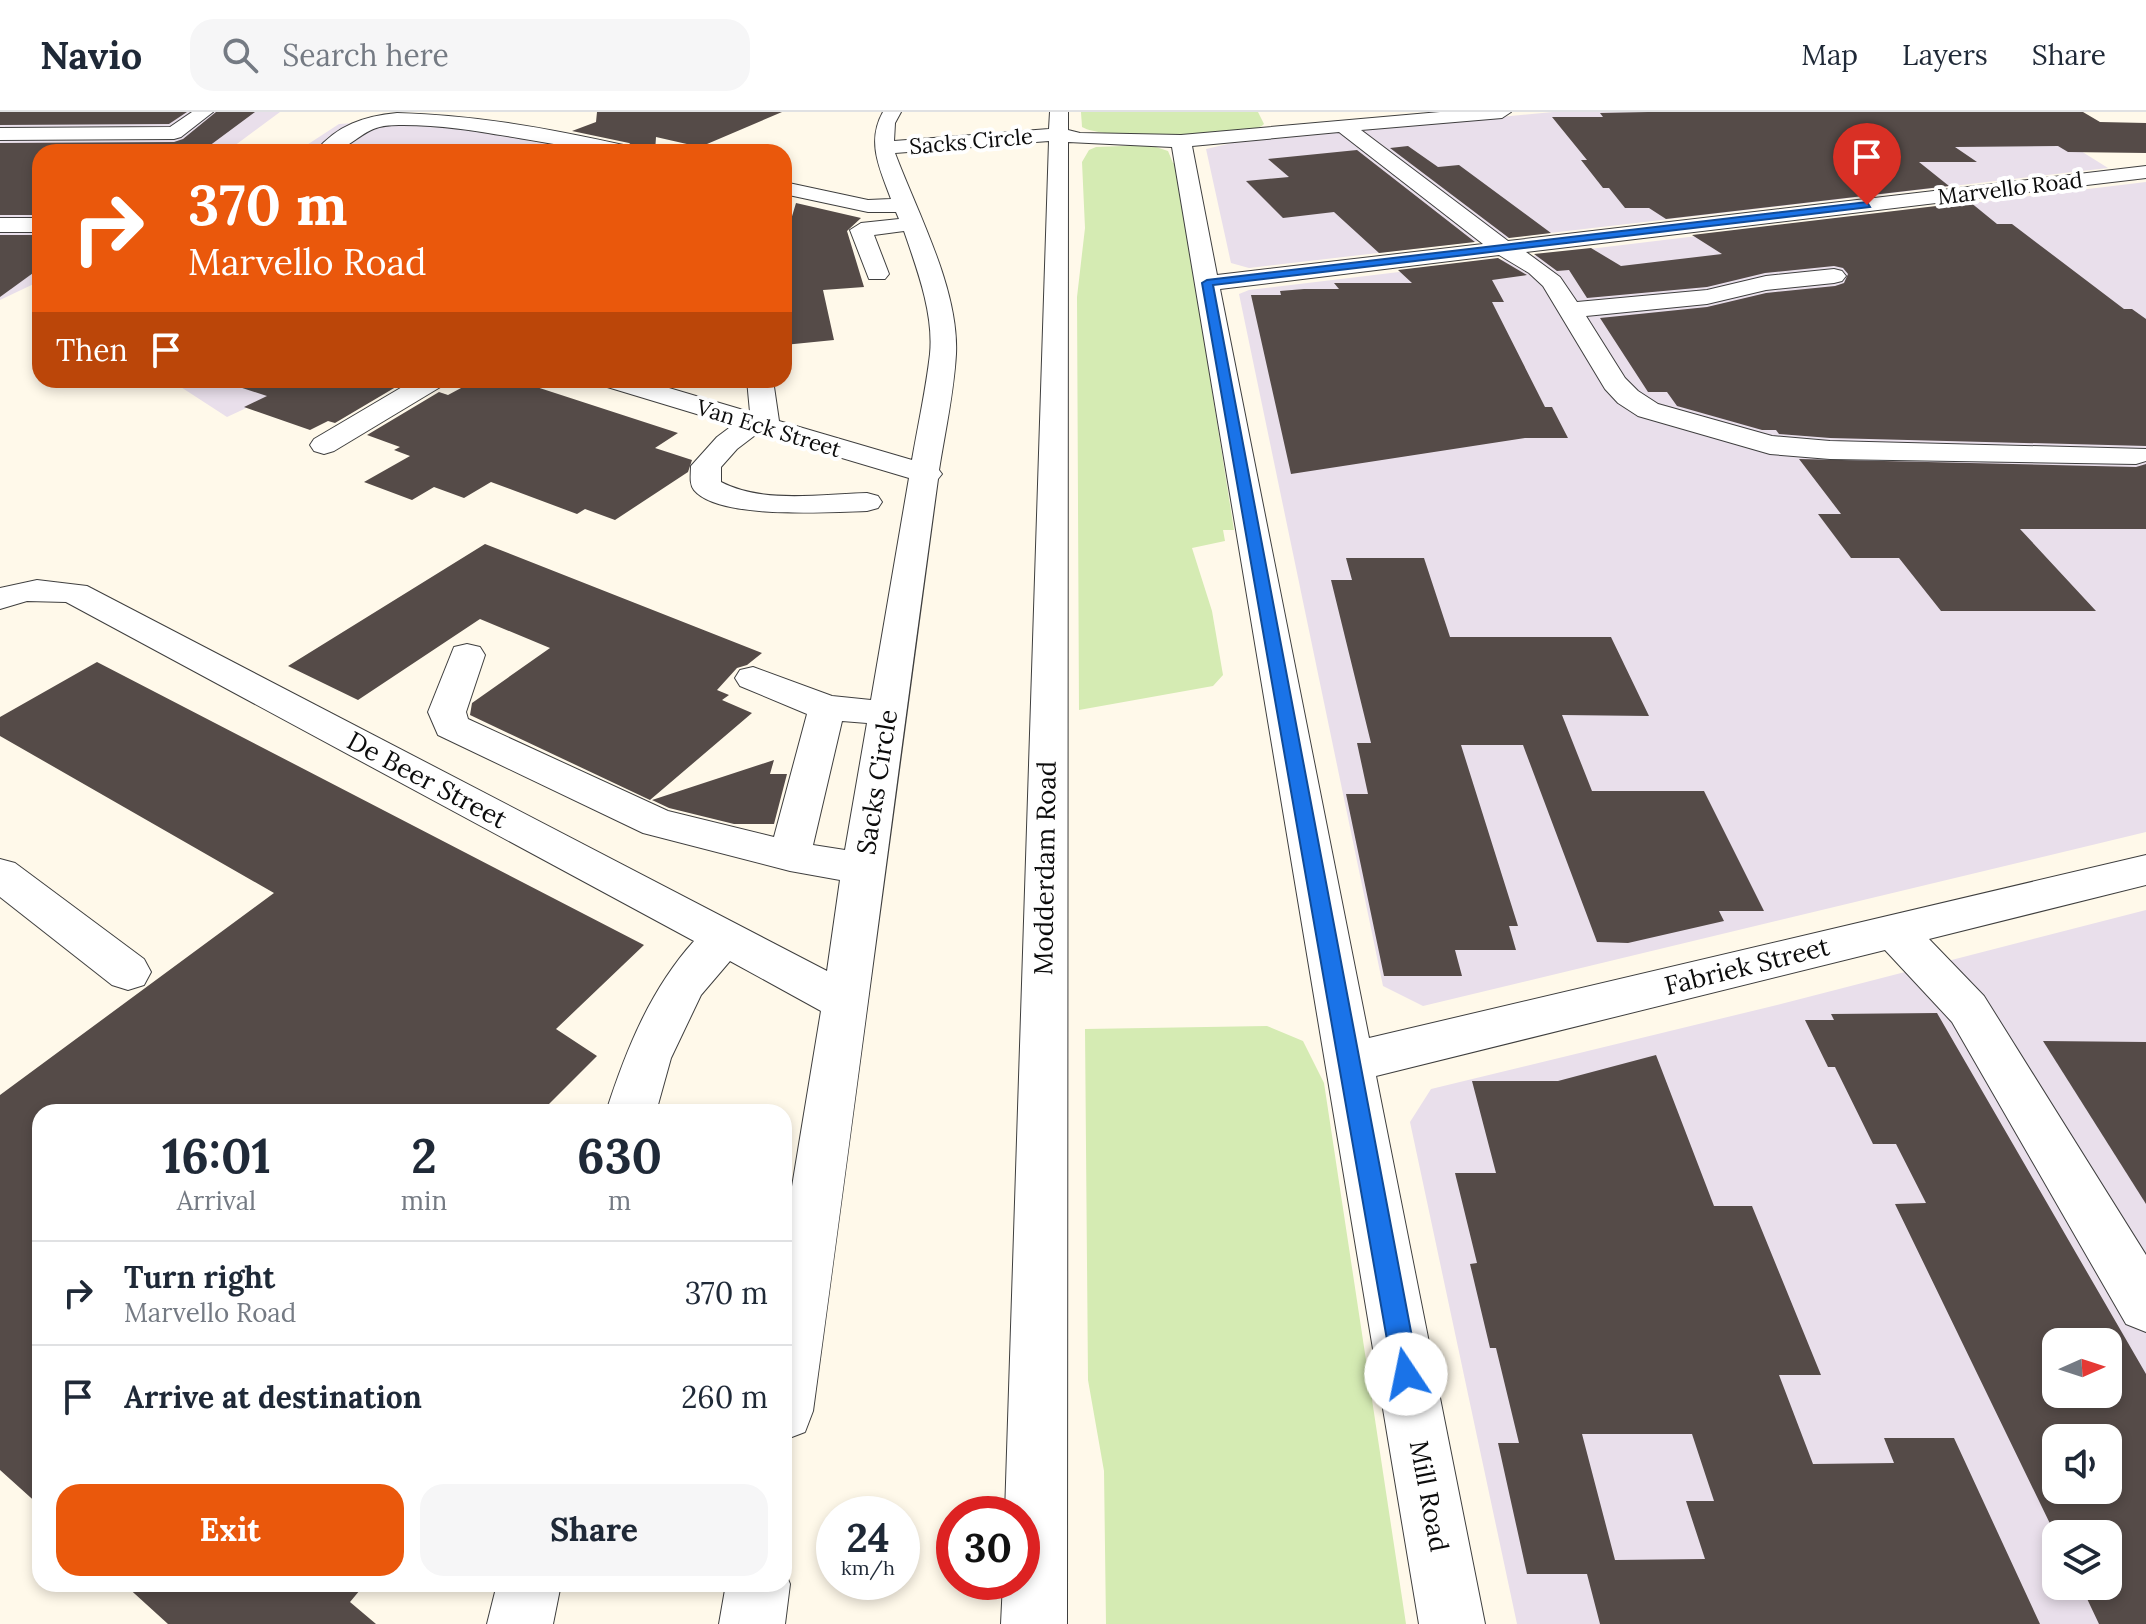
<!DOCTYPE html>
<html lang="en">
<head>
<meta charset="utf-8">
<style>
  body { margin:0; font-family:Lora,serif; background:#f6f6f7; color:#1f2937; height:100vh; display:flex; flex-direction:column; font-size:30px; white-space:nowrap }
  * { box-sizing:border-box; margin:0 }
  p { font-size:26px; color:#747a83 }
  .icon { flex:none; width:44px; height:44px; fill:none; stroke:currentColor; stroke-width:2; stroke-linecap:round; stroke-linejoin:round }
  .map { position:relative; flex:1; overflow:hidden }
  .side { position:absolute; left:32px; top:992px; width:760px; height:488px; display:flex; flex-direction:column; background:#fff; border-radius:24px; box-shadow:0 4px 12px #0003 }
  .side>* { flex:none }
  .top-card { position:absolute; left:32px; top:32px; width:760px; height:244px; border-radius:24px; box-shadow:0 4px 12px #0003; background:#ea580c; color:#fff; overflow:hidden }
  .needle { width:52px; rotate:87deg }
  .controls { position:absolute; left:2042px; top:1216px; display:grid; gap:16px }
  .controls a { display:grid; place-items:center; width:80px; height:80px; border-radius:16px; background:#fff; box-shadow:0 4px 12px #0003; font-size:40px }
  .speed { position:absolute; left:816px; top:1384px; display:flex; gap:16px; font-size:40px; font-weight:700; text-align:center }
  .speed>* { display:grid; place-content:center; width:104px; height:104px; border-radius:50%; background:#fff; box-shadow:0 4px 12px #0003; line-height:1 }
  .speed small { font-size:20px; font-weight:400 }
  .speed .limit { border:12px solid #d22; background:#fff; color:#111 }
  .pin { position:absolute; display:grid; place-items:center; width:68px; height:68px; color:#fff; margin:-82px -34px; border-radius:50% 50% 50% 0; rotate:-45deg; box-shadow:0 0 8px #0007 }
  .pin .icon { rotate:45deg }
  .me { position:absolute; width:88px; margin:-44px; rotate:349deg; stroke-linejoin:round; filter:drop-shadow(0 0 6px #0008) }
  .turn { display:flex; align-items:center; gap:28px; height:168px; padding:0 24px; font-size:36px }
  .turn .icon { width:104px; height:104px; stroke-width:2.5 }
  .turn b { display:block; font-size:56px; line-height:68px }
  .then { display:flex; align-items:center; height:76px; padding:0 24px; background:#0003; gap:16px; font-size:30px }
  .eta { display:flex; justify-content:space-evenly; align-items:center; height:136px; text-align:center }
  .eta b { font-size:48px; font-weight:700; line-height:56px }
  .button { display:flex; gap:16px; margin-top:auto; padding:16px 24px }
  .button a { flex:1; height:92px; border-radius:24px; background:#ea580c; color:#fff; font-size:32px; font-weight:700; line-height:92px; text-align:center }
  .button a+a { background:#f6f6f7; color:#1f2937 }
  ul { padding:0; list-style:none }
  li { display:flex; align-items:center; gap:24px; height:104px; padding:0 24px; border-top:2px solid #e0e1e3 }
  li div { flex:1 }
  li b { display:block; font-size:30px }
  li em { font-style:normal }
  header { display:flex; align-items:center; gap:48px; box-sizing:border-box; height:112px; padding:0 40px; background:#fff; border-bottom:2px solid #e0e1e3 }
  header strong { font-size:38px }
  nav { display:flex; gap:44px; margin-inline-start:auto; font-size:28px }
  .search { width:560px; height:72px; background:#f6f6f7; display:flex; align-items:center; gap:20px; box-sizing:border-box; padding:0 28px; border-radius:24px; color:#747a83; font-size:30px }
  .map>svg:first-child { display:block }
</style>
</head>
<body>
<header>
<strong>Navio</strong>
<div class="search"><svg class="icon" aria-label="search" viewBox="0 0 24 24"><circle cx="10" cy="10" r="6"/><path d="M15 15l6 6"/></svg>Search here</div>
<nav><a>Map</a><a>Layers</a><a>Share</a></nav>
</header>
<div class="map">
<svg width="2146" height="1512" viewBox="0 0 2146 1512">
  <rect width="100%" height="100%" fill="#fff9ea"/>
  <g fill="#e9dfeb" fill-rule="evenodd">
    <polygon points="0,0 280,0 226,40 40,40 40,169 0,188"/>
    <polygon points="1553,0 2019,0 2108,56 1249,156 1231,151 1206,37 1232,31"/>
    <polygon points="437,6 585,40 296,40 339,12"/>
    <polygon points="2146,70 2146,720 1423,894 1383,874 1239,182 1249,178"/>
    <polygon points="170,268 306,268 227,305"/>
    <path d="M2146 798V1512H1517L1410 1010 1431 977 1777 893ZM2056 1230H2108V1282H2056ZM2056 1326H2108V1378H2056ZM2056 1422H2108V1474H2056Z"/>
  </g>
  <g fill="#d5ebb3">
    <path d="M1081 0H1258L1264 12C1251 28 1102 28 1082 15Z"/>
    <polygon points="1150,33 1168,39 1173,51 1176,51 1234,418 1223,418 1225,429 1192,436 1212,499 1223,563 1213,574 1079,598 1077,185 1085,116 1082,50 1089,38 1096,35"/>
    <polygon points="1267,914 1303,929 1324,971 1406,1512 1106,1512 1104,1359 1088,1268 1085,917"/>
  </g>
  <g fill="#554b48" fill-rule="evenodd">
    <polygon points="0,0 187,0 169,12 0,13"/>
    <polygon points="216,0 255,0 201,40 40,40 40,103 0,103 0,31 174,30 183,27"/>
    <polygon points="597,0 782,0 700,35 656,25 655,40 641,40 629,31 572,19 596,10"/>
    <polygon points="1648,0 2083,0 2100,10 2146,11 2146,41 2068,40 2058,34 1955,35 1977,50 1919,50 1949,74 1666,107 1649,96 1625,96 1609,76 1603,76 1581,48 1587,48 1552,5 1603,5 1600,1"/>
    <polygon points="1408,34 1438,55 1459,53 1551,121 1509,126 1390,36"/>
    <polygon points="1357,38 1475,130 1379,141 1334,100 1283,106 1246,69 1289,65 1268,47"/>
    <polygon points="1970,90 1997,112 2012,112 2124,197 2132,197 2146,207 2146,334 1830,326 1779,322 1776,318 1762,318 1677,294 1667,280 1648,280 1600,206 1707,195 1766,181 1835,174 1844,171 1848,162 1843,156 1834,154 1765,161 1707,175 1587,186 1569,158 1557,159 1534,142 1591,136 1621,154 1722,142 1692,123"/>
    <polygon points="796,91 861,106 847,119 864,175 823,178 834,228 784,233 784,111 790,111"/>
    <polygon points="0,123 40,123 40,156 0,185"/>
    <polygon points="1498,146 1527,163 1492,168 1504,190 1492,190 1545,295 1552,295 1568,326 1525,326 1291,362 1251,183 1281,183 1280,179 1304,177 1339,177 1334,171 1412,171 1398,158"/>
    <polygon points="234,268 403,268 406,269 335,311 328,309 310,318 244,295 267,284 233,273"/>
    <polygon points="476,268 515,268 678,321 655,336 692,348 688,360 615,408 585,397 577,402 491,370 464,386 434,375 412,388 364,370 410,344 394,338 400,335 367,323 439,280 448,283"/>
    <polygon points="1799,347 2136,355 2146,352 2146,417 2020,417 2096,499 1941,499 1899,446 1851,446 1818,402 1841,402"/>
    <polygon points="485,432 762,541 747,553 737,556 717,578 729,583 722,588 752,601 650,688 470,603 472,591 550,536 480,507 358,588 288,554"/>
    <polygon points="1346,446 1424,446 1450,525 1611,525 1649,604 1562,603 1592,679 1704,679 1764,799 1719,799 1724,809 1628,831 1597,830 1523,633 1461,633 1518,814 1509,814 1516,838 1455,838 1462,864 1384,864 1346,682 1368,682 1357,631 1371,631 1331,468 1352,468"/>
    <polygon points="97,550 644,833 556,917 597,944 541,1000 40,1000 40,1394 0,1358 0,983 274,781 0,624 0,605"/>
    <polygon points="774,648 770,662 787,662 774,712 734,712 669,696 652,688"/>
    <path d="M1937 901 2146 1262V1512H2099L2081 1474H2108V1422L2056 1424 1895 1092 1926 1091 1896 1032H1873L1835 955H1828L1805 908H1834L1831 902ZM2056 1230H2108V1282H2056ZM2056 1326H2108V1378H2056Z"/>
    <polygon points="2043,929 2146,930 2146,1092"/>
    <path d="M1656 943 1714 1094H1752L1821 1263H1779L1813 1352 1894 1351 1884 1326H1954L2040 1512H1600L1587 1462H1527L1498 1331H1519L1496 1236H1490L1470 1152 1477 1151 1455 1061H1496L1472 969H1558ZM1582 1322H1692L1714 1389H1686L1705 1447 1615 1448Z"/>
    <polygon points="124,1472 365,1472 350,1490 376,1512 168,1512"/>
  </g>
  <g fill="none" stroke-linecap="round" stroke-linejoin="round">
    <defs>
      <g id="minor">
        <polygon points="192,0 213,0 181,25 174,27 0,28 0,16 170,15"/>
        <path d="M883 0H901L895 11 894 29 1049 17 1050 0H1068V18L1080 21 1181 23 1440 0H1511L1502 6 1361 18 1508 129 2146 54V66L1526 140 1560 165 1577 190 1707 178 1766 164 1834 157 1842 159 1846 164 1842 169 1834 171 1766 178 1707 192 1586 204 1625 266 1638 279 1658 292 1772 324 1830 329 2146 337V349L2136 352 1830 347 1770 342 1638 304 1618 291 1605 277 1543 174 1529 161 1499 143 1220 177 1369 926 2146 743V773L1929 827 1984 884 2146 1143V1220L2126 1212 1952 910 1885 838 1376 964 1485 1512H1419L1172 35 1068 30 1067 1512H1001L1003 1470H1022V1402H1005L1049 29 895 41C917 100 959 177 956 242 954 280 945 320 939 358L942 362 938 367C895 677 856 988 813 1299L805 1320 784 1328V1123L821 899 730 849 701 883 671 946 656 1000H606C626 938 650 878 694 829L66 490 27 489 0 497V476L37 468 87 474 827 859 840 768 790 759 643 721 438 623 428 600 454 535 467 532 480 535 485 543 466 600 468 607 668 699 774 725 807 602 740 574 735 566 740 558 753 555 832 584 871 588 909 366 758 321 737 337 721 355V370C763 392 821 382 867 381L878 384 882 390 878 396 867 399C830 400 719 408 694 378 689 372 691 362 691 354L717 325 733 313 604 274 600 268H642L750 300 747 268H773L779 309 912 348C918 313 926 277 930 242 934 202 917 157 904 119L874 123 889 162 885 167H869L850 118 861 111 899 107 896 100H868L784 82V70L868 88 891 87C880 57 866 30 883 0ZM1339 20 1483 132 1217 163 1192 34ZM842 609 867 611 845 738 813 733Z"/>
        <path d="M397 1C476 3 552 17 628 34L638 40C558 40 480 12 399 13 367 13 365 24 339 38 333 42 322 40 315 40 337 13 365 4 397 1Z"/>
        <rect x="0" y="106" width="40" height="14"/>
        <polygon points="414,268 446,268 442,274 334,339 324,342 314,339 310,333 314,327"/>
        <polygon points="0,747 15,751 144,847 151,860 144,873 128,878 112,873 0,785"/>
        <polygon points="784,1457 790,1472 785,1512 719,1512 726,1472 784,1472"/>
        <polygon points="497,1472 561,1472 553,1512 487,1512"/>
      </g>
    </defs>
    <use href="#minor" stroke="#3f3f3f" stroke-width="2"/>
    <use href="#minor" fill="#fff" fill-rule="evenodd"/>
  </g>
  <polygon fill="#1a73e8" stroke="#114b97" stroke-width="2" points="1867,90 1870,95 1213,173 1419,1262 1415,1271 1406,1275 1397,1271 1393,1262 1202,171 1207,168"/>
  <g text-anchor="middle" stroke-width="8" stroke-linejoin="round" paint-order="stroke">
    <g font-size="22" fill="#0c0c0c" stroke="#fff">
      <text transform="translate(971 29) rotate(-5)" y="8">Sacks Circle</text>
      <text transform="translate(2010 76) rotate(-7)" y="8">Marvello Road</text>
      <text transform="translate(769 316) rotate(17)" y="8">Van Eck Street</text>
    </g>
    <g font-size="26" fill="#0c0c0c" stroke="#fff">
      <text transform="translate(427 668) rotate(28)" y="9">De Beer Street</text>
      <text transform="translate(877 670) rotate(-81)" y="9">Sacks Circle</text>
      <text transform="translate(1045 756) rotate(-89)" y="9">Modderdam Road</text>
      <text transform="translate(1747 854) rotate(-14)" y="9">Fabriek Street</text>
      <text transform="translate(1429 1384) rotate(79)" y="9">Mill Road</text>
    </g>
  </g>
</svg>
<div class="controls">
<a><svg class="needle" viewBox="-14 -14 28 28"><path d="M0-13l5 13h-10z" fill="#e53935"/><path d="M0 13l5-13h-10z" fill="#747a83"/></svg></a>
<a><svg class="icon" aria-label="sound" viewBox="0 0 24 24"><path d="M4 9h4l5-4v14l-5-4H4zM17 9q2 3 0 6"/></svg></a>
<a><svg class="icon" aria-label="layers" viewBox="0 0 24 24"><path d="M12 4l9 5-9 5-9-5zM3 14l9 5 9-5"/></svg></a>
</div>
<div class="speed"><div>24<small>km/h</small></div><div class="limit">30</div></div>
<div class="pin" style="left:1867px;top:93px;background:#d93025"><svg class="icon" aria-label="arrive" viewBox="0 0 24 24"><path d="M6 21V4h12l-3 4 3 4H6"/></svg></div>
<svg class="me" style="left:1406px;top:1262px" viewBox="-20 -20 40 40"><circle r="19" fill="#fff"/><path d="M0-13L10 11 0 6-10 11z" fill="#1a73e8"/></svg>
<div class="top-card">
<div class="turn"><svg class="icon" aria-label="right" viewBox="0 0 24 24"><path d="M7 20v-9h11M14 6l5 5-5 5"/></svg><div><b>370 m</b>Marvello Road</div></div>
<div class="then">Then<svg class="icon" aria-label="arrive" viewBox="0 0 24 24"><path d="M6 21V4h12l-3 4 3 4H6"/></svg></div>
</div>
<section class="side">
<div class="eta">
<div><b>16:01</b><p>Arrival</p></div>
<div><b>2</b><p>min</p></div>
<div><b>630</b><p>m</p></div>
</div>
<ul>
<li><svg class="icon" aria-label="right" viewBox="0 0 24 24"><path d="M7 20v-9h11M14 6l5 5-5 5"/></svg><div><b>Turn right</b><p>Marvello Road</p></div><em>370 m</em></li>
<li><svg class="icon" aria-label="arrive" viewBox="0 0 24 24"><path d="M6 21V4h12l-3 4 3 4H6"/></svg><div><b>Arrive at destination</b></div><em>260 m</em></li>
</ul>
<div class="button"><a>Exit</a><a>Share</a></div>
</section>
</div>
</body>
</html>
